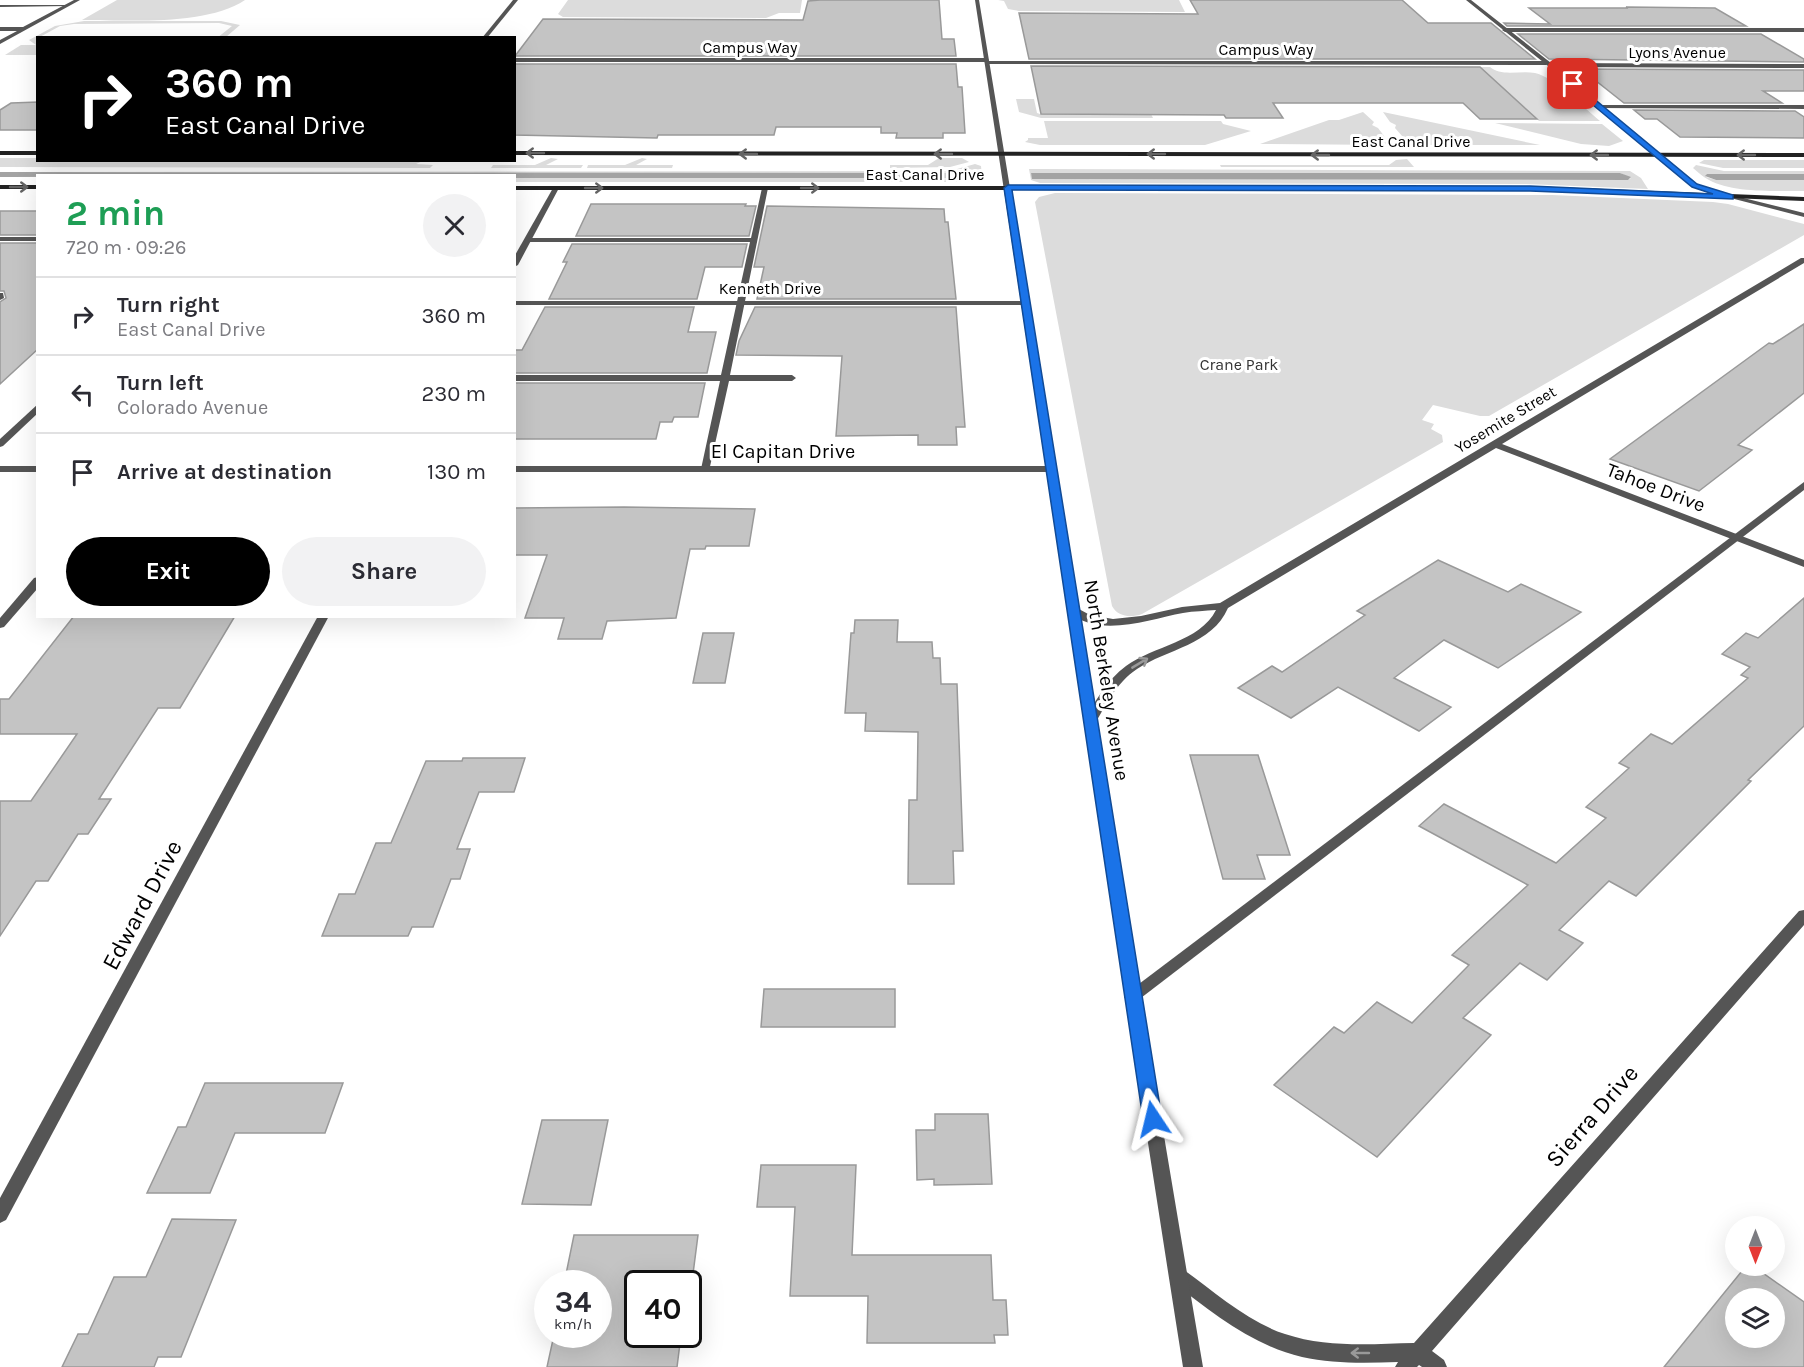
<!DOCTYPE html>
<html lang="en">
<head>
<meta charset="utf-8">
<style>
  body { margin:0; font-family:Karla,sans-serif; background:#f2f2f3; color:#2b2b33; height:100vh; display:flex; flex-direction:column; font-size:22px; white-space:nowrap }
  * { box-sizing:border-box; margin:0 }
  p { font-size:20px; color:#7c7c81 }
  .icon { flex:none; width:33px; height:33px; fill:none; stroke:currentColor; stroke-width:2; stroke-linecap:round; stroke-linejoin:round }
  .map { position:relative; flex:1; overflow:hidden }
  .side { position:absolute; left:36px; top:174px; width:480px; height:444px; display:flex; flex-direction:column; background:#fff; border-radius:0px; box-shadow:0 6px 24px #0002 }
  .side>* { flex:none }
  .banner { position:absolute; left:36px; top:36px; width:480px; height:126px; border-radius:0px; box-shadow:0 6px 24px #0002; background:#000; color:#fff; overflow:hidden }
  .needle { width:39px; rotate:180deg }
  .buttons { position:absolute; left:1725px; top:1216px; display:grid; gap:12px }
  .buttons a { display:grid; place-items:center; width:60px; height:60px; border-radius:50%; background:#fff; box-shadow:0 6px 24px #0002; font-size:30px }
  .speed { position:absolute; left:534px; top:1270px; display:flex; gap:12px; font-size:30px; font-weight:700; text-align:center }
  .speed>* { display:grid; place-content:center; width:78px; height:78px; border-radius:50%; background:#fff; box-shadow:0 6px 24px #0002; line-height:1 }
  .speed small { font-size:15px; font-weight:400 }
  .speed .limit { border:3px solid #111; border-radius:9px; background:#fff; color:#111 }
  .pin { position:absolute; display:grid; place-items:center; width:51px; height:51px; color:#fff; margin:-26px; border-radius:12px; box-shadow:0 3px 9px #0006 }
  .me { position:absolute; width:66px; margin:-33px; rotate:350deg; stroke-linejoin:round; filter:drop-shadow(0 0 4px #0008) }
  .turn { display:flex; align-items:center; gap:21px; height:126px; padding:0 30px; font-size:27px }
  .turn .icon { width:78px; height:78px; stroke-width:2.5 }
  .turn b { display:block; font-size:42px; line-height:51px }
  .round { display:grid; place-items:center; flex:none; width:63px; height:63px; border-radius:32px; background:#f2f2f3 }
  .headline { display:flex; align-items:center; justify-content:space-between; height:102px; padding:0 30px }
  h1 { font-size:36px; font-weight:700; line-height:45px; color:#1e9e55 }
  .action { display:flex; gap:12px; margin-top:auto; padding:12px 30px }
  .action a { flex:1; height:69px; border-radius:36px; background:#000; color:#fff; font-size:24px; font-weight:700; line-height:69px; text-align:center }
  .action a+a { background:#f2f2f3; color:#2b2b33 }
  ul { padding:0; list-style:none }
  li { display:flex; align-items:center; gap:18px; height:78px; padding:0 30px; border-top:2px solid #e1e1e2 }
  li div { flex:1 }
  li b { display:block; font-size:22px }
  li em { font-style:normal }
  .map>svg:first-child { display:block }
</style>
</head>
<body>
<div class="map">
<svg width="1804" height="1367" viewBox="0 0 1804 1367">
  <rect width="100%" height="100%" fill="#fff"/>
  <g fill="#dcdcdc" fill-rule="evenodd">
    <path d="M117 0H245C206 26 129 20 82 20Z"/>
    <polygon points="568,0 802,0 800,13 779,13 766,18 563,17 558,14"/>
    <polygon points="998,0 1179,0 1185,12 1019,11 1008,9 1004,1"/>
    <polygon points="84,21 221,21 240,25 226,37 217,38 232,26 219,23 74,24 60,26 38,38 37,55 5,55 21,45 36,45 29,40 55,26"/>
    <path d="M1473 67H1490C1501 77 1521 70 1535 73 1554 77 1584 108 1600 121H1539L1528 111H1521Z"/>
    <polygon points="1016,99 1034,99 1037,113 1040,114 1151,114 1153,118 1041,118 1019,112"/>
    <polygon points="1363,112 1374,122 1372,125 1378,128 1391,145 1260,144 1329,120 1339,120"/>
    <polygon points="1383,112 1540,145 1410,145 1395,128 1396,125 1390,122"/>
    <polygon points="1044,121 1221,121 1223,124 1251,131 1205,145 1040,145 1025,142 1028,140 1028,138 1048,138"/>
    <polygon points="1495,123 1602,124 1623,141 1609,146 1581,144"/>
    <polygon points="0,158 37,158 38,160 425,160 416,164 433,165 430,168 0,167"/>
    <polygon points="551,158 558,159 546,165 583,165 581,168 491,168 493,165 535,165"/>
    <polygon points="642,158 647,159 636,165 673,165 672,168 587,168 588,165 625,165"/>
    <polygon points="939,158 962,158 969,162 950,167 890,168 890,165 928,165"/>
    <polygon points="1407,159 1414,167 1221,167 1220,165 1389,165 1396,160"/>
    <polygon points="1704,160 1804,160 1804,168 1723,168 1699,163"/>
    <polygon points="975,164 981,166 982,179 965,182 515,182 515,178 972,178 971,173 0,172 950,171"/>
    <path d="M1696 165 1724 171H1804V174H1707L1706 177 1716 180H1804V191C1777 191 1732 193 1709 180 1703 177 1698 172 1693 168Z"/>
    <path d="M1029 169 1630 171 1641 178 1648 189 1526 184 1040 183 1031 180ZM1031 173H1620L1631 178 1627 180 1033 179Z"/>
    <path d="M1055 193 1552 195 1713 202 1728 204 1804 224V235L1489 416H1480L1433 405 1422 420 1434 424 1431 429 1442 435 1443 442 1142 614C1131 618 1118 617 1112 606L1035 202 1039 197Z"/>
  </g>
  <g fill="#a3a3a3">
    <polygon points="0,172 972,173 972,178 515,178 514,176 0,177"/>
    <polygon points="1031,173 1620,173 1631,177 1628,180 1032,179"/>
    <polygon points="1707,174 1804,174 1804,180 1716,180 1705,176"/>
  </g>
  <g fill="#c4c4c4" stroke="#999" stroke-width="1.5" fill-rule="evenodd">
    <polygon points="820,0 939,0 942,39 954,39 956,56 515,56 543,19 803,20 808,1"/>
    <polygon points="1190,0 1402,0 1428,23 1491,23 1535,59 1029,59 1019,13 1198,14"/>
    <polygon points="1626,7 1715,8 1746,26 1507,26 1504,23 1550,24 1529,8 1628,8"/>
    <polygon points="1518,34 1761,34 1804,59 1804,62 1549,59"/>
    <polygon points="514,64 956,64 958,87 962,87 965,133 943,133 943,138 896,138 897,133 881,133 881,127 776,127 774,135 658,135 657,138 514,135"/>
    <polygon points="1031,66 1480,67 1537,119 1480,119 1463,103 1273,103 1283,118 1226,118 1224,115 1041,114"/>
    <polygon points="1581,69 1804,70 1804,91 1763,91 1782,103 1624,103"/>
    <polygon points="38,102 38,130 0,130 0,110 11,103"/>
    <polygon points="1634,110 1795,111 1804,117 1804,138 1680,137 1657,119 1645,119"/>
    <polygon points="591,204 746,204 745,206 756,206 749,236 576,236"/>
    <polygon points="767,206 944,209 945,222 948,222 956,299 757,299 764,267 754,267"/>
    <rect x="0" y="211" width="38" height="24"/>
    <polygon points="0,243 38,243 38,349 0,384 0,302 6,298 4,291 0,291"/>
    <polygon points="572,244 747,244 742,267 705,267 697,299 549,299 567,262 563,262"/>
    <polygon points="545,307 694,307 688,332 716,332 707,373 514,373 514,350 522,350"/>
    <polygon points="755,307 956,307 965,427 956,427 957,445 918,445 918,435 836,436 842,356 736,355 739,341"/>
    <polygon points="1804,324 1804,393 1738,445 1752,450 1699,491 1610,459 1769,343 1773,344"/>
    <polygon points="514,383 705,383 698,417 674,417 672,422 660,422 656,439 514,439"/>
    <polygon points="624,507 755,509 749,546 706,546 705,549 690,549 676,618 607,621 602,639 558,639 564,618 525,618 547,555 514,555 514,508"/>
    <polygon points="1438,560 1508,592 1521,584 1581,612 1498,668 1444,640 1394,678 1451,707 1419,731 1338,687 1291,718 1238,688 1272,666 1282,672 1365,615 1357,611"/>
    <polygon points="1804,598 1804,726 1748,780 1751,781 1636,896 1609,881 1559,930 1583,943 1547,980 1520,963 1463,1018 1491,1035 1377,1157 1274,1085 1334,1027 1344,1033 1377,1002 1412,1023 1469,965 1452,955 1528,885 1419,826 1444,804 1556,863 1606,818 1586,807 1629,768 1619,763 1651,734 1672,744 1748,678 1741,675 1750,667 1722,654 1746,633 1758,638"/>
    <polygon points="74,616 235,616 180,708 158,708 99,799 111,799 88,834 78,834 48,881 36,881 0,936 0,801 31,801 77,734 0,734 0,699 9,699"/>
    <polygon points="855,620 898,620 897,642 932,642 933,658 940,658 941,684 957,684 963,851 953,851 954,884 908,884 909,800 917,800 918,732 865,731 866,713 845,713 851,633 854,633"/>
    <polygon points="703,633 734,633 725,683 693,683"/>
    <polygon points="1190,755 1258,755 1290,855 1257,855 1265,879 1223,879"/>
    <polygon points="463,758 525,758 514,792 479,792 457,849 470,849 460,879 451,879 433,927 412,927 408,936 322,936 339,894 355,894 376,843 391,843 426,761 462,761"/>
    <polygon points="764,989 895,989 895,1027 761,1027"/>
    <polygon points="205,1083 343,1083 325,1133 235,1133 210,1193 147,1193 178,1127 186,1127"/>
    <polygon points="935,1114 988,1114 992,1184 934,1185 934,1179 917,1180 916,1130 935,1130"/>
    <polygon points="542,1120 608,1120 591,1205 522,1204"/>
    <polygon points="761,1165 856,1165 852,1255 991,1255 993,1300 1006,1300 1008,1335 994,1335 995,1343 867,1343 868,1296 790,1296 795,1207 757,1207"/>
    <polygon points="172,1219 236,1220 181,1357 158,1357 154,1367 62,1367 78,1334 88,1334 114,1277 146,1277"/>
    <polygon points="574,1235 698,1235 689,1305 688,1284 638,1284 638,1335 681,1335 677,1367 547,1367 554,1335 598,1335 598,1284 564,1284"/>
    <path d="M1746 1266H1753L1804 1302V1367H1664ZM1736 1299H1774V1338H1736Z"/>
  </g>
  <g fill="none" stroke-linecap="round" stroke-linejoin="round">
    <g fill="#555" fill-rule="evenodd">
      <polygon points="0,5 67,5 69,6 0,7"/>
      <polygon points="1804,28 1804,32 1505,32 1502,30 1505,28"/>
      <polygon points="1597,105 1804,105 1804,109 1599,108"/>
      <polygon points="765,186 768,188 730,375 792,375 796,378 792,381 729,381 709,471 706,472 701,469 720,381 514,381 514,375 721,375 750,242 528,242 524,240 528,238 751,238 762,188"/>
      <polygon points="0,293 3,293 4,298 0,300"/>
      <polygon points="1804,482 1804,490 1137,1001 1132,1003 1127,1001 1124,997 1127,993"/>
      <polygon points="38,577 38,588 4,627 0,628 0,618 34,578"/>
    </g>
    <polygon fill="#555" fill-rule="evenodd" points="984,61 1546,61 1549,63 1546,65 986,64"/>
    <g fill="#555" fill-rule="evenodd">
      <polygon points="74,0 80,0 0,44 0,40 17,31 0,31 0,27 23,27"/>
      <polygon points="513,0 518,0 487,38 482,38"/>
      <polygon points="1466,0 1471,0 1551,63 1804,64 1804,68 1555,67 1696,184 1715,191 1804,213 1804,217 1711,193 1692,186 1568,82"/>
      <polygon points="514,58 986,58 989,60 986,62 514,62"/>
      <polygon points="556,186 559,188 518,265 514,267 514,257 553,188"/>
      <rect x="0" y="237" width="38" height="4"/>
      <path d="M1801 258H1804V263L1502 444 1804 560V567L1496 448 1228 608C1212 645 1167 649 1137 669 1116 683 1107 704 1094 725H1086L1084 722C1095 701 1107 680 1126 666 1153 646 1200 642 1216 610 1205 611 1194 611 1183 613 1149 619 1097 640 1067 610L1069 608H1077L1090 615 1113 619 1141 616 1182 607 1220 603Z"/>
      <polygon points="514,301 1025,301 1029,303 1025,305 514,305"/>
      <polygon points="38,404 38,413 3,446 0,447 0,439"/>
      <rect x="0" y="466" width="38" height="6"/>
      <polygon points="514,466 1052,466 1057,469 1052,472 514,472"/>
      <polygon points="318,616 329,616 6,1220 0,1223 0,1198"/>
      <path d="M1804 910V925L1432 1351 1444 1360 1447 1367H1422L1419 1365 1417 1367H1395L1398 1362C1366 1363 1333 1364 1302 1357 1251 1345 1212 1312 1172 1282L1169 1276 1172 1270 1178 1268 1184 1270C1216 1293 1248 1322 1285 1334 1327 1348 1371 1344 1414 1343L1799 911Z"/>
    </g>
    <path fill="#555" fill-rule="evenodd" d="M975 0H979C1055 456 1125 912 1203 1367H1183C1111 912 1045 456 975 0Z"/>
    <g fill="#222" fill-rule="evenodd">
      <rect x="0" y="151" width="38" height="4"/>
      <polygon points="514,151 1804,153 1804,157 514,155"/>
      <rect x="0" y="185" width="38" height="4"/>
      <polygon points="514,186 1530,186 1804,197 1804,201 1530,190 514,190"/>
    </g>
  </g>
  <defs><path id="oneway-shaft" d="M-6 0H5M1.5-3L5.5 0L1.5 3" fill="none" stroke-width="1.6" stroke-linecap="round" stroke-linejoin="round" transform="scale(1.5)"/></defs>
  <g stroke="#646464">
    <use href="#oneway-shaft" transform="translate(535 153) rotate(-180)"/>
    <use href="#oneway-shaft" transform="translate(748 154) rotate(-180)"/>
    <use href="#oneway-shaft" transform="translate(943 154) rotate(180)"/>
    <use href="#oneway-shaft" transform="translate(1156 154) rotate(-180)"/>
    <use href="#oneway-shaft" transform="translate(1320 155) rotate(-180)"/>
    <use href="#oneway-shaft" transform="translate(1599 155) rotate(-180)"/>
    <use href="#oneway-shaft" transform="translate(1746 155) rotate(-180)"/>
    <use href="#oneway-shaft" transform="translate(19 187)"/>
    <use href="#oneway-shaft" transform="translate(594 188)"/>
    <use href="#oneway-shaft" transform="translate(810 188)"/>
  </g>
  <g stroke="#999">
    <use href="#oneway-shaft" transform="translate(1140 663) rotate(-31)"/>
    <use href="#oneway-shaft" transform="translate(1360 1353) rotate(-180)"/>
  </g>
  <polygon fill="#1a73e8" stroke="#114b97" stroke-width="1.5" points="1570,83 1575,83 1697,184 1733,195 1733,199 1530,191 1012,190 1162,1119 1160,1125 1153,1127 1146,1125 1143,1119 1004,188 1008,185 1530,186 1713,194 1692,187 1570,86"/>
  <g text-anchor="middle" stroke-width="6" stroke-linejoin="round" paint-order="stroke">
    <g font-size="16" fill="#000" stroke="#fff">
      <text x="750" y="53">Campus Way</text>
      <text x="1266" y="55">Campus Way</text>
      <text x="1677" y="58">Lyons Avenue</text>
      <text x="1411" y="147">East Canal Drive</text>
      <text x="925" y="180">East Canal Drive</text>
      <text x="770" y="294">Kenneth Drive</text>
      <text transform="translate(1505 419) rotate(-31)" y="6">Yosemite Street</text>
    </g>
    <g font-size="16" fill="#333" stroke="#fff">
      <text x="1239" y="370">Crane Park</text>
    </g>
    <g font-size="20" fill="#000" stroke="#fff">
      <text x="783" y="458">El Capitan Drive</text>
      <text transform="translate(1656 487) rotate(21)" y="7">Tahoe Drive</text>
      <text transform="translate(1107 680) rotate(81)" y="7">North Berkeley Avenue</text>
    </g>
    <g font-size="24" fill="#000" stroke="#fff">
      <text transform="translate(142 905) rotate(-62)" y="8">Edward Drive</text>
      <text transform="translate(1592 1116) rotate(-49)" y="8">Sierra Drive</text>
    </g>
  </g>
</svg>
<div class="buttons">
<a><svg class="needle" viewBox="-14 -14 28 28"><path d="M0-13l5 13h-10z" fill="#e53935"/><path d="M0 13l5-13h-10z" fill="#7c7c81"/></svg></a>
<a><svg class="icon" aria-label="layers" viewBox="0 0 24 24"><path d="M12 4l9 5-9 5-9-5zM3 14l9 5 9-5"/></svg></a>
</div>
<div class="speed"><div>34<small>km/h</small></div><div class="limit">40</div></div>
<div class="pin" style="left:1573px;top:84px;background:#d93025"><svg class="icon" aria-label="arrive" viewBox="0 0 24 24"><path d="M6 21V4h12l-3 4 3 4H6"/></svg></div>
<svg class="me" style="left:1153px;top:1119px" viewBox="-20 -20 40 40"><path d="M0-17L14 15 0 8-14 15z" fill="#1a73e8" stroke="#fff" stroke-width="4"/></svg>
<div class="banner">
<div class="turn"><svg class="icon" aria-label="right" viewBox="0 0 24 24"><path d="M7 20v-9h11M14 6l5 5-5 5"/></svg><div><b>360 m</b>East Canal Drive</div></div>
</div>
<section class="side">
<div class="headline"><div><h1>2 min</h1><p>720 m · 09:26</p></div><a class="round"><svg class="icon" aria-label="close" viewBox="0 0 24 24"><path d="M6 6l12 12M18 6L6 18"/></svg></a></div>
<ul>
<li><svg class="icon" aria-label="right" viewBox="0 0 24 24"><path d="M7 20v-9h11M14 6l5 5-5 5"/></svg><div><b>Turn right</b><p>East Canal Drive</p></div><em>360 m</em></li>
<li><svg class="icon" aria-label="left" viewBox="0 0 24 24"><path d="M17 20v-9H6M10 6l-5 5 5 5"/></svg><div><b>Turn left</b><p>Colorado Avenue</p></div><em>230 m</em></li>
<li><svg class="icon" aria-label="arrive" viewBox="0 0 24 24"><path d="M6 21V4h12l-3 4 3 4H6"/></svg><div><b>Arrive at destination</b></div><em>130 m</em></li>
</ul>
<div class="action"><a>Exit</a><a>Share</a></div>
</section>
</div>
</body>
</html>
